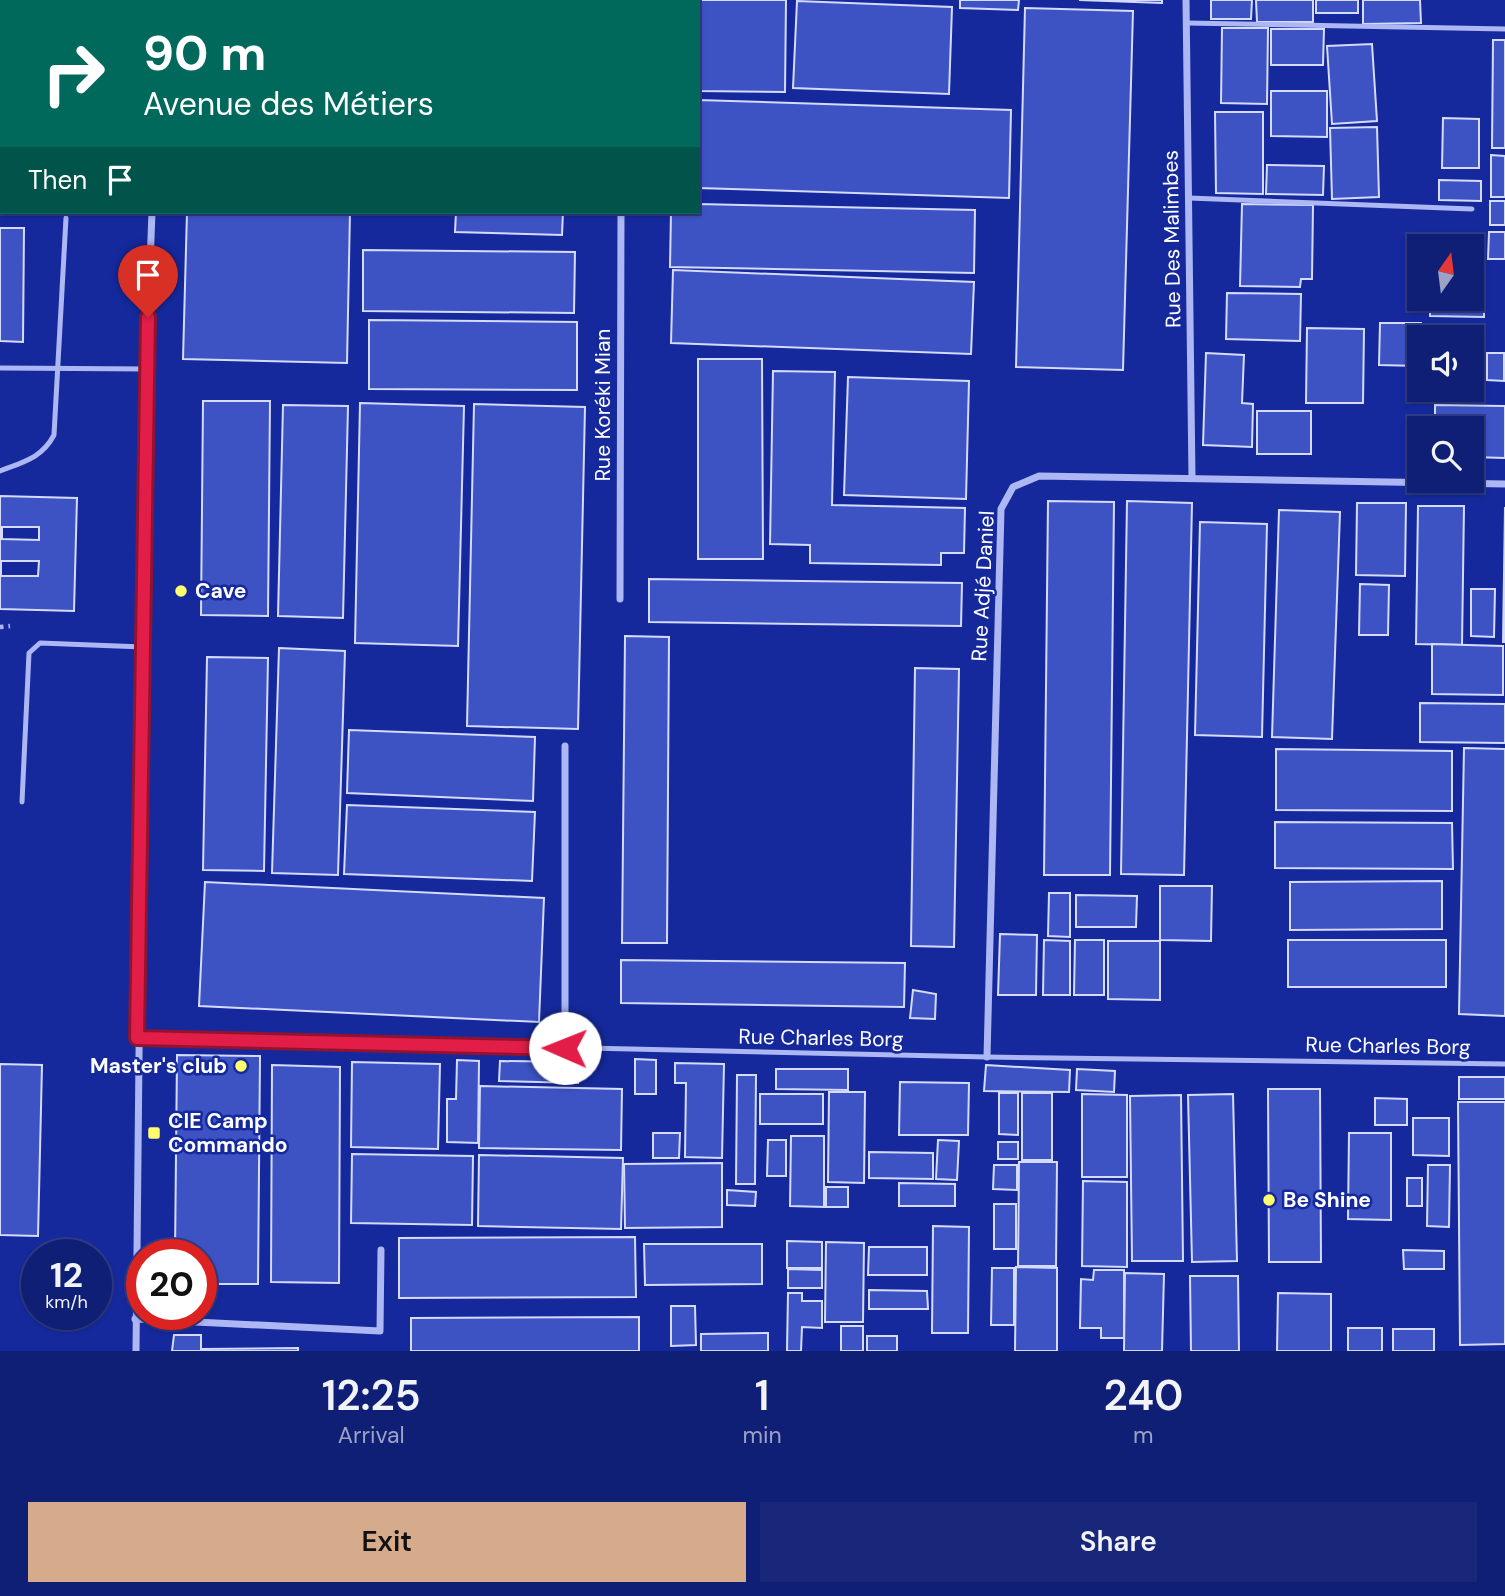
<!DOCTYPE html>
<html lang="en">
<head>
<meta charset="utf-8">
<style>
  body { margin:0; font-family:"DM Sans",sans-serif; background:#19277b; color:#f1f3f6; height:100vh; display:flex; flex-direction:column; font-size:26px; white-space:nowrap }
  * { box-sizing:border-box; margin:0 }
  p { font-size:23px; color:#9ca2c5 }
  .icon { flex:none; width:38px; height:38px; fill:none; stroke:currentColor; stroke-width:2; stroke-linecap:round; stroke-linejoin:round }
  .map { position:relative; height:1351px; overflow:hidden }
  .drawer { display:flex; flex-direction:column; background:#101f76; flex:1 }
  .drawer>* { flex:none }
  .guide { position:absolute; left:0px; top:0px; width:700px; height:214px; box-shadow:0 2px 5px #0004,0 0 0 2px #303d88; background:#00695c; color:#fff; overflow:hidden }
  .needle { width:46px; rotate:14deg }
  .controls { position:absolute; left:1407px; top:234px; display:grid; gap:14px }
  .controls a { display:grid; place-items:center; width:77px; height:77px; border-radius:0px; background:#101f76; box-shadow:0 2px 5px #0004,0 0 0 2px #303d88; font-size:35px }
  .speed { position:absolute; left:21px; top:1239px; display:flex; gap:14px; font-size:35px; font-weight:700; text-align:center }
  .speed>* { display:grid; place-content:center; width:91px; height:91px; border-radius:50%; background:#101f76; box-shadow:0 2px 5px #0004,0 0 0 2px #303d88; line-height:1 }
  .speed small { font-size:18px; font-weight:400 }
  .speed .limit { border:10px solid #d22; background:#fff; color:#111 }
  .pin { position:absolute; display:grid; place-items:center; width:60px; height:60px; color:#fff; margin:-72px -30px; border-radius:50% 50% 50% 0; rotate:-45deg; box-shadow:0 0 7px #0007 }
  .pin .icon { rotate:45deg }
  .me { position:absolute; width:77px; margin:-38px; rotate:271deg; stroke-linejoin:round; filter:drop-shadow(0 0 5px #0008) }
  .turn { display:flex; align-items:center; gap:24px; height:147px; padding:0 28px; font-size:32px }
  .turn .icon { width:91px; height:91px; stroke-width:2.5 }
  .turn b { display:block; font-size:49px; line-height:60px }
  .then { display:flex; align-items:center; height:66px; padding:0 28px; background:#0003; gap:14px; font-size:26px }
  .eta { display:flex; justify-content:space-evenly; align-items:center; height:119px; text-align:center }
  .eta b { font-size:42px; font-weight:600; line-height:49px }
  .cta { display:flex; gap:14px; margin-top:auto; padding:14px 28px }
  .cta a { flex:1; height:80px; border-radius:0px; background:#d6ab8b; color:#111; font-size:28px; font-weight:600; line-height:80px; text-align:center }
  .cta a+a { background:#19277b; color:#f1f3f6 }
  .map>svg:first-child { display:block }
</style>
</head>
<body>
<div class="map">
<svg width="1505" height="1351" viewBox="0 0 1505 1351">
  <rect width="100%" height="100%" fill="#15299d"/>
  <g fill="#3d53c4" stroke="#d4dbfd" stroke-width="2" fill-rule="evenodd">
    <polygon points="0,0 59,0 2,2 2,149"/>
    <polygon points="188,0 443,0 188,2"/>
    <polygon points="460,0 568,0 460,2"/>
    <polygon points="652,0 786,0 785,92 698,91 698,2"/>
    <polygon points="960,0 1019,0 1018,10 960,8"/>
    <polygon points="1079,0 1162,0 1162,3"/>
    <polygon points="1211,0 1252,0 1251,19 1211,19"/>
    <polygon points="1256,0 1313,0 1313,22 1257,22"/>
    <rect x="1316" y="0" width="42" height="13"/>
    <polygon points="1363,0 1420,0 1421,23 1363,24"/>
    <polygon points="797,1 952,7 949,94 793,88"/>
    <polygon points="1025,8 1133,11 1123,370 1016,367"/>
    <polygon points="1222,28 1268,28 1267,104 1221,103"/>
    <polygon points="1271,29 1324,29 1323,65 1271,65"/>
    <polygon points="1493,40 1505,40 1505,148 1492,148"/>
    <polygon points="1372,44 1377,121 1332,124 1327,46"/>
    <polygon points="1271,91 1327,91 1327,137 1271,136"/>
    <polygon points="698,100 1011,110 1009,198 698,188"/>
    <polygon points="1215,112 1263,112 1263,194 1216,193"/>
    <polygon points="1443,118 1479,119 1479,168 1442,168"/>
    <polygon points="1377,127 1379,197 1332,199 1330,128"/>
    <polygon points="1491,155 1505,156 1505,197 1491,197"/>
    <polygon points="1267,165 1324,166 1323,195 1266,194"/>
    <polygon points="1439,180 1481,181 1481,201 1439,200"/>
    <rect x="1490" y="201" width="15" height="24"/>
    <polygon points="698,204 975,210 974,273 670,267 671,212 698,212"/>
    <polygon points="1242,204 1313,205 1312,279 1301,279 1300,287 1240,286"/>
    <polygon points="187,212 350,212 347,363 183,359"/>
    <polygon points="456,212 563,212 562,235 455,232"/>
    <polygon points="0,228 24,228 23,342 0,341"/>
    <polygon points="1489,232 1505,232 1505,259 1488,259"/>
    <polygon points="363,250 575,252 574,313 363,311"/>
    <polygon points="673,270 974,282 971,354 671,343"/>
    <polygon points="1227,293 1301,294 1300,341 1226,339"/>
    <polygon points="1430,305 1484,305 1484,317 1430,316"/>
    <polygon points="369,320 577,322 577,390 369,389"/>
    <polygon points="1380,323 1421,323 1419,366 1379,365"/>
    <polygon points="1307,328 1364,329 1363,403 1306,403"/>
    <polygon points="1206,353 1244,355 1242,403 1253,404 1252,447 1203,445"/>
    <polygon points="1487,353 1504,353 1504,381 1487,380"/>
    <polygon points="698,359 762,359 763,559 698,559"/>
    <polygon points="773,371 835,372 832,505 965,508 964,553 941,553 941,565 810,563 810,545 770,544"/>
    <polygon points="848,377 969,381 966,499 844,495"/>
    <polygon points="203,401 270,401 268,616 201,615"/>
    <polygon points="360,403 464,406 458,646 355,643"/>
    <polygon points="474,404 585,407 578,729 467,726"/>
    <polygon points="283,405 348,406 343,618 278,616"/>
    <polygon points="1435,405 1505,406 1505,458 1472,457 1472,429 1435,429"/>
    <rect x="1257" y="411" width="54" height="43"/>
    <path d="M0 496 77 498 74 611 0 609ZM2 527H39V540L2 539ZM1 561H39L38 576H1Z"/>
    <polygon points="1048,501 1114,502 1110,875 1044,875"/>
    <polygon points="1127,501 1192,503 1184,875 1121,874"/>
    <polygon points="1357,503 1406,503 1405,576 1356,575"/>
    <polygon points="1418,506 1464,506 1462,645 1416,644"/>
    <polygon points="1505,507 1505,642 1503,642"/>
    <polygon points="1279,510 1340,512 1332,739 1272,737"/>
    <polygon points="1200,522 1267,524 1262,737 1195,735"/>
    <polygon points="649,579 962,583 961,626 649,622"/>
    <polygon points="1360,584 1389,585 1388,635 1359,635"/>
    <polygon points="1471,589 1495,589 1494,637 1471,636"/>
    <polygon points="625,636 669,637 667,943 622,943"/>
    <polygon points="1432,644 1503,646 1503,695 1432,694"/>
    <polygon points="279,648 345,651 338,875 272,873"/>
    <polygon points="207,657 268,658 264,871 203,870"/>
    <polygon points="915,668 959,669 954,947 911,946"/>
    <polygon points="1420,703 1505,704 1505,743 1420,742"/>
    <polygon points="349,730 535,737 533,801 347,793"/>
    <polygon points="1464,748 1505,749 1505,1016 1459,1014"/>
    <polygon points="1276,749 1452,751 1452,811 1276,810"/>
    <polygon points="347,805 535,812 532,881 344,874"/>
    <polygon points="1275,822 1452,823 1453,869 1275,868"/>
    <polygon points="1442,881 1442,929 1290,930 1290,882"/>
    <polygon points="205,882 544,898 539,1022 199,1006"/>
    <polygon points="1160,886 1212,886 1211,941 1160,940"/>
    <polygon points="1049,893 1070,893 1070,937 1048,936"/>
    <polygon points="1076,895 1137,896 1136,927 1076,927"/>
    <polygon points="1000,934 1037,935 1036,995 998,995"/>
    <polygon points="1044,940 1070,941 1070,995 1043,995"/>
    <polygon points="1075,940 1104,940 1104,995 1074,995"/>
    <rect x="1288" y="940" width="158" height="47"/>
    <polygon points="1108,941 1160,941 1160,1000 1108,999"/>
    <polygon points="621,960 905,963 904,1007 621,1003"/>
    <polygon points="913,990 936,994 935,1019 910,1018"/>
    <polygon points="177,1055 260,1056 258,1284 201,1284 201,1255 175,1255"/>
    <polygon points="635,1059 656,1060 656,1094 635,1094"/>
    <polygon points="457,1060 479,1061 478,1143 447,1142 447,1099 456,1099"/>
    <polygon points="500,1061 579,1062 578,1083 499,1081"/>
    <polygon points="352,1062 440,1064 438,1149 351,1147"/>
    <polygon points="675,1063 724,1064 722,1158 685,1157 686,1083 675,1083"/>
    <polygon points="0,1064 42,1065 38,1236 0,1235"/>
    <polygon points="272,1065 340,1067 339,1283 271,1282"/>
    <polygon points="986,1065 1070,1070 1069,1092 984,1091"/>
    <polygon points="776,1069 848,1069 848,1090 776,1089"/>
    <polygon points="1077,1069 1115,1071 1114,1092 1076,1090"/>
    <polygon points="737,1075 756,1075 755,1184 736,1184"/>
    <rect x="1459" y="1077" width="46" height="22"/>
    <polygon points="900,1082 969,1083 968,1135 899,1135"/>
    <polygon points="480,1086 622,1089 621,1150 479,1148"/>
    <polygon points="1268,1089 1320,1089 1321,1262 1269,1262"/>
    <polygon points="829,1092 865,1092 864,1183 828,1182"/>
    <polygon points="999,1093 1018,1093 1018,1135 999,1134"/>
    <rect x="1022" y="1093" width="30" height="67"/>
    <rect x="760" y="1094" width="63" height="30"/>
    <polygon points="1082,1094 1127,1095 1127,1177 1082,1177"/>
    <polygon points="1233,1094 1237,1261 1192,1262 1188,1095"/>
    <polygon points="1181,1095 1183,1261 1132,1261 1130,1096"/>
    <polygon points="1375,1098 1407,1099 1407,1125 1375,1125"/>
    <polygon points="1458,1102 1505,1102 1505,1344 1460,1345"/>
    <polygon points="1413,1118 1449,1118 1449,1156 1413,1155"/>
    <polygon points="653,1133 680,1133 679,1158 653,1158"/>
    <polygon points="1349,1133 1391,1133 1391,1220 1348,1219"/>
    <polygon points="791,1136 824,1136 824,1207 790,1206"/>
    <polygon points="768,1140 786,1140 786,1176 767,1176"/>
    <polygon points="938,1140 959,1141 957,1180 936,1179"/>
    <rect x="998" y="1142" width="20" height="17"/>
    <polygon points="869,1152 933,1153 933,1179 869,1178"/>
    <polygon points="352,1154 473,1156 472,1225 351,1223"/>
    <polygon points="479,1155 623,1158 621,1229 478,1226"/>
    <polygon points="1019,1162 1057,1162 1056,1266 1018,1266"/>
    <polygon points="722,1163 722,1227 625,1228 624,1164"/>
    <polygon points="994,1165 1017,1165 1017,1190 993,1189"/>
    <polygon points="1428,1165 1450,1165 1449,1227 1427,1226"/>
    <rect x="1407" y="1178" width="15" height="28"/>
    <polygon points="1083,1181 1127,1182 1127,1267 1082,1266"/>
    <polygon points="899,1183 955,1184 955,1206 899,1206"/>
    <rect x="826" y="1187" width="22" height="20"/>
    <polygon points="727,1190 756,1192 755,1206 727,1205"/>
    <rect x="994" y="1204" width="22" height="45"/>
    <polygon points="933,1226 969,1227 968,1333 932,1333"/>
    <polygon points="635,1237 636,1297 399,1298 399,1238"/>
    <polygon points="787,1241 822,1242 822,1268 787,1268"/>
    <polygon points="826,1242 864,1243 863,1322 825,1322"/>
    <polygon points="644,1244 762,1244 762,1284 645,1285"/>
    <polygon points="869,1247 927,1247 927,1275 868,1275"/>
    <polygon points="1403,1250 1444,1251 1444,1269 1404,1269"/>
    <polygon points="1016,1267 1057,1268 1057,1351 1015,1351"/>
    <polygon points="992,1268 1014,1268 1014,1325 991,1325"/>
    <polygon points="788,1269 822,1270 822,1288 788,1288"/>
    <polygon points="1094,1270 1124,1270 1124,1338 1101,1338 1101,1328 1080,1328 1081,1279 1093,1280"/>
    <polygon points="1125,1273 1164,1274 1162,1351 1124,1351"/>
    <polygon points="1190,1276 1238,1276 1239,1351 1191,1351"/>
    <polygon points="869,1290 927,1291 928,1309 869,1309"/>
    <polygon points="788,1293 802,1293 802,1301 822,1301 822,1328 802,1327 801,1351 787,1351"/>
    <polygon points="1278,1293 1331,1294 1331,1351 1277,1351"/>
    <polygon points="671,1306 695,1306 696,1345 671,1346"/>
    <polygon points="46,1314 61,1314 60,1326 45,1325"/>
    <polygon points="639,1317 639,1351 411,1351 411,1318"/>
    <rect x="841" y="1326" width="22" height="25"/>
    <rect x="1348" y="1328" width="34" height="23"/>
    <rect x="1393" y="1329" width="41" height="22"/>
    <polygon points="768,1333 768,1351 701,1351 701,1334"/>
    <polygon points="174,1335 201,1335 201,1351 172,1351"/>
    <rect x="867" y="1336" width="30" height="15"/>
    <polygon points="298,1348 298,1351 203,1351 203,1349"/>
  </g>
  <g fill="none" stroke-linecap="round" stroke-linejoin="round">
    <polyline stroke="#acb7f3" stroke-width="4.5" stroke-dasharray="3.5 5" stroke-linecap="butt" points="0,627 10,626"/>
    <g stroke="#acb7f3" stroke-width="5">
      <polyline points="1186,23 1505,29"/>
      <polyline points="1189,198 1472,209"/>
      <polyline points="0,368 146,369"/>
      <path d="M0 471C23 462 42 458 54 435L66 218"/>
      <polyline points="22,802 29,653 40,643 143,647"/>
      <polyline points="137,1038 987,1057 1505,1064"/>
    </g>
    <g stroke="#acb7f3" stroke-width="7">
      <polyline points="1186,0 1192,478"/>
      <polyline points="160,2 160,0"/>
      <polyline points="622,2 622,0"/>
      <polyline points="620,599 621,212"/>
      <polyline points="565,746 565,1048"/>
      <polyline points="987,1057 1001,509 1013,487 1039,476 1505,484"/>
      <polyline points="135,1319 380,1331 381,1250"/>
      <polyline points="136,1351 146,369 152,212"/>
    </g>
  </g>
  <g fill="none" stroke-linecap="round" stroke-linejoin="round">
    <defs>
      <polyline id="route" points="148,317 137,1038 565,1048"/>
    </defs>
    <use href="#route" stroke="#92132f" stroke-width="18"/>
    <use href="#route" stroke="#e11d48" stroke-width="12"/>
  </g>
  <g fill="#ffff6e" stroke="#15299d" stroke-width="2.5">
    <circle cx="181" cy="591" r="7"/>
    <circle cx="241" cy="1066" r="7"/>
    <rect x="147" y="1126" width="14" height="14" rx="3.5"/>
    <circle cx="1269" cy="1200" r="7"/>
  </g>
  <g text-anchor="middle" stroke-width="5" stroke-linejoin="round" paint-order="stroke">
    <g font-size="21" fill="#fff" stroke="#15299d">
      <text transform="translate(1172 239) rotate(-91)" y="7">Rue Des Malimbes</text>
      <text transform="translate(603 405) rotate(-90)" y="7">Rue Koréki Mian</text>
      <text transform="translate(983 586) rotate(-87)" y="7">Rue Adjé Daniel</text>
      <text transform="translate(821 1038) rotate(1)" y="7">Rue Charles Borg</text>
      <text transform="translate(1388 1046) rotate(1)" y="7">Rue Charles Borg</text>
    </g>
    <g font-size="21" font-weight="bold" fill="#fff" stroke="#15299d" text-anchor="start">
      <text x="195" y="598">Cave</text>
      <text x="227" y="1073" text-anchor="end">Master's club</text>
      <text x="168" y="1128">CIE Camp<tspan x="168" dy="24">Commando</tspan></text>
      <text x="1283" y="1207">Be Shine</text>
    </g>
  </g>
</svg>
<div class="controls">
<a><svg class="needle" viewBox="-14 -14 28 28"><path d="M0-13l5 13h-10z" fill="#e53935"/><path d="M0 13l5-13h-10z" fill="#9ca2c5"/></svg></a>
<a><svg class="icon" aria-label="sound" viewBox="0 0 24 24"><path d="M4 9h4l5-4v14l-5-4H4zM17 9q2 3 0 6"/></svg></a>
<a><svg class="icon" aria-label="search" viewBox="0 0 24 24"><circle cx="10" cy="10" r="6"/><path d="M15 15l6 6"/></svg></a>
</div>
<div class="speed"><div>12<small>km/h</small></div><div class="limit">20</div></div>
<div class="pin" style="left:148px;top:317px;background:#d93025"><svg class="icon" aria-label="arrive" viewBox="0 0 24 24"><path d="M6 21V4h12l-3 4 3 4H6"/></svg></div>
<svg class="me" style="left:565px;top:1048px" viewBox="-20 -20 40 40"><circle r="19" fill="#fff"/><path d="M0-13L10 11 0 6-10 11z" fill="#e11d48"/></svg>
<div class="guide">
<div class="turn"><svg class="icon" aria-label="right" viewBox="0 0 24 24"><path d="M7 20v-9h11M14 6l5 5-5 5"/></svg><div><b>90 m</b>Avenue des Métiers</div></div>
<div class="then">Then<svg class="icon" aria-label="arrive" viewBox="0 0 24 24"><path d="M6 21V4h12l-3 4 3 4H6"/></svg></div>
</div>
</div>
<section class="drawer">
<div class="eta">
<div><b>12:25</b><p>Arrival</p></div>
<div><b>1</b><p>min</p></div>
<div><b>240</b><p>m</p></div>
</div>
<div class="cta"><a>Exit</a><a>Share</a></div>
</section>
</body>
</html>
